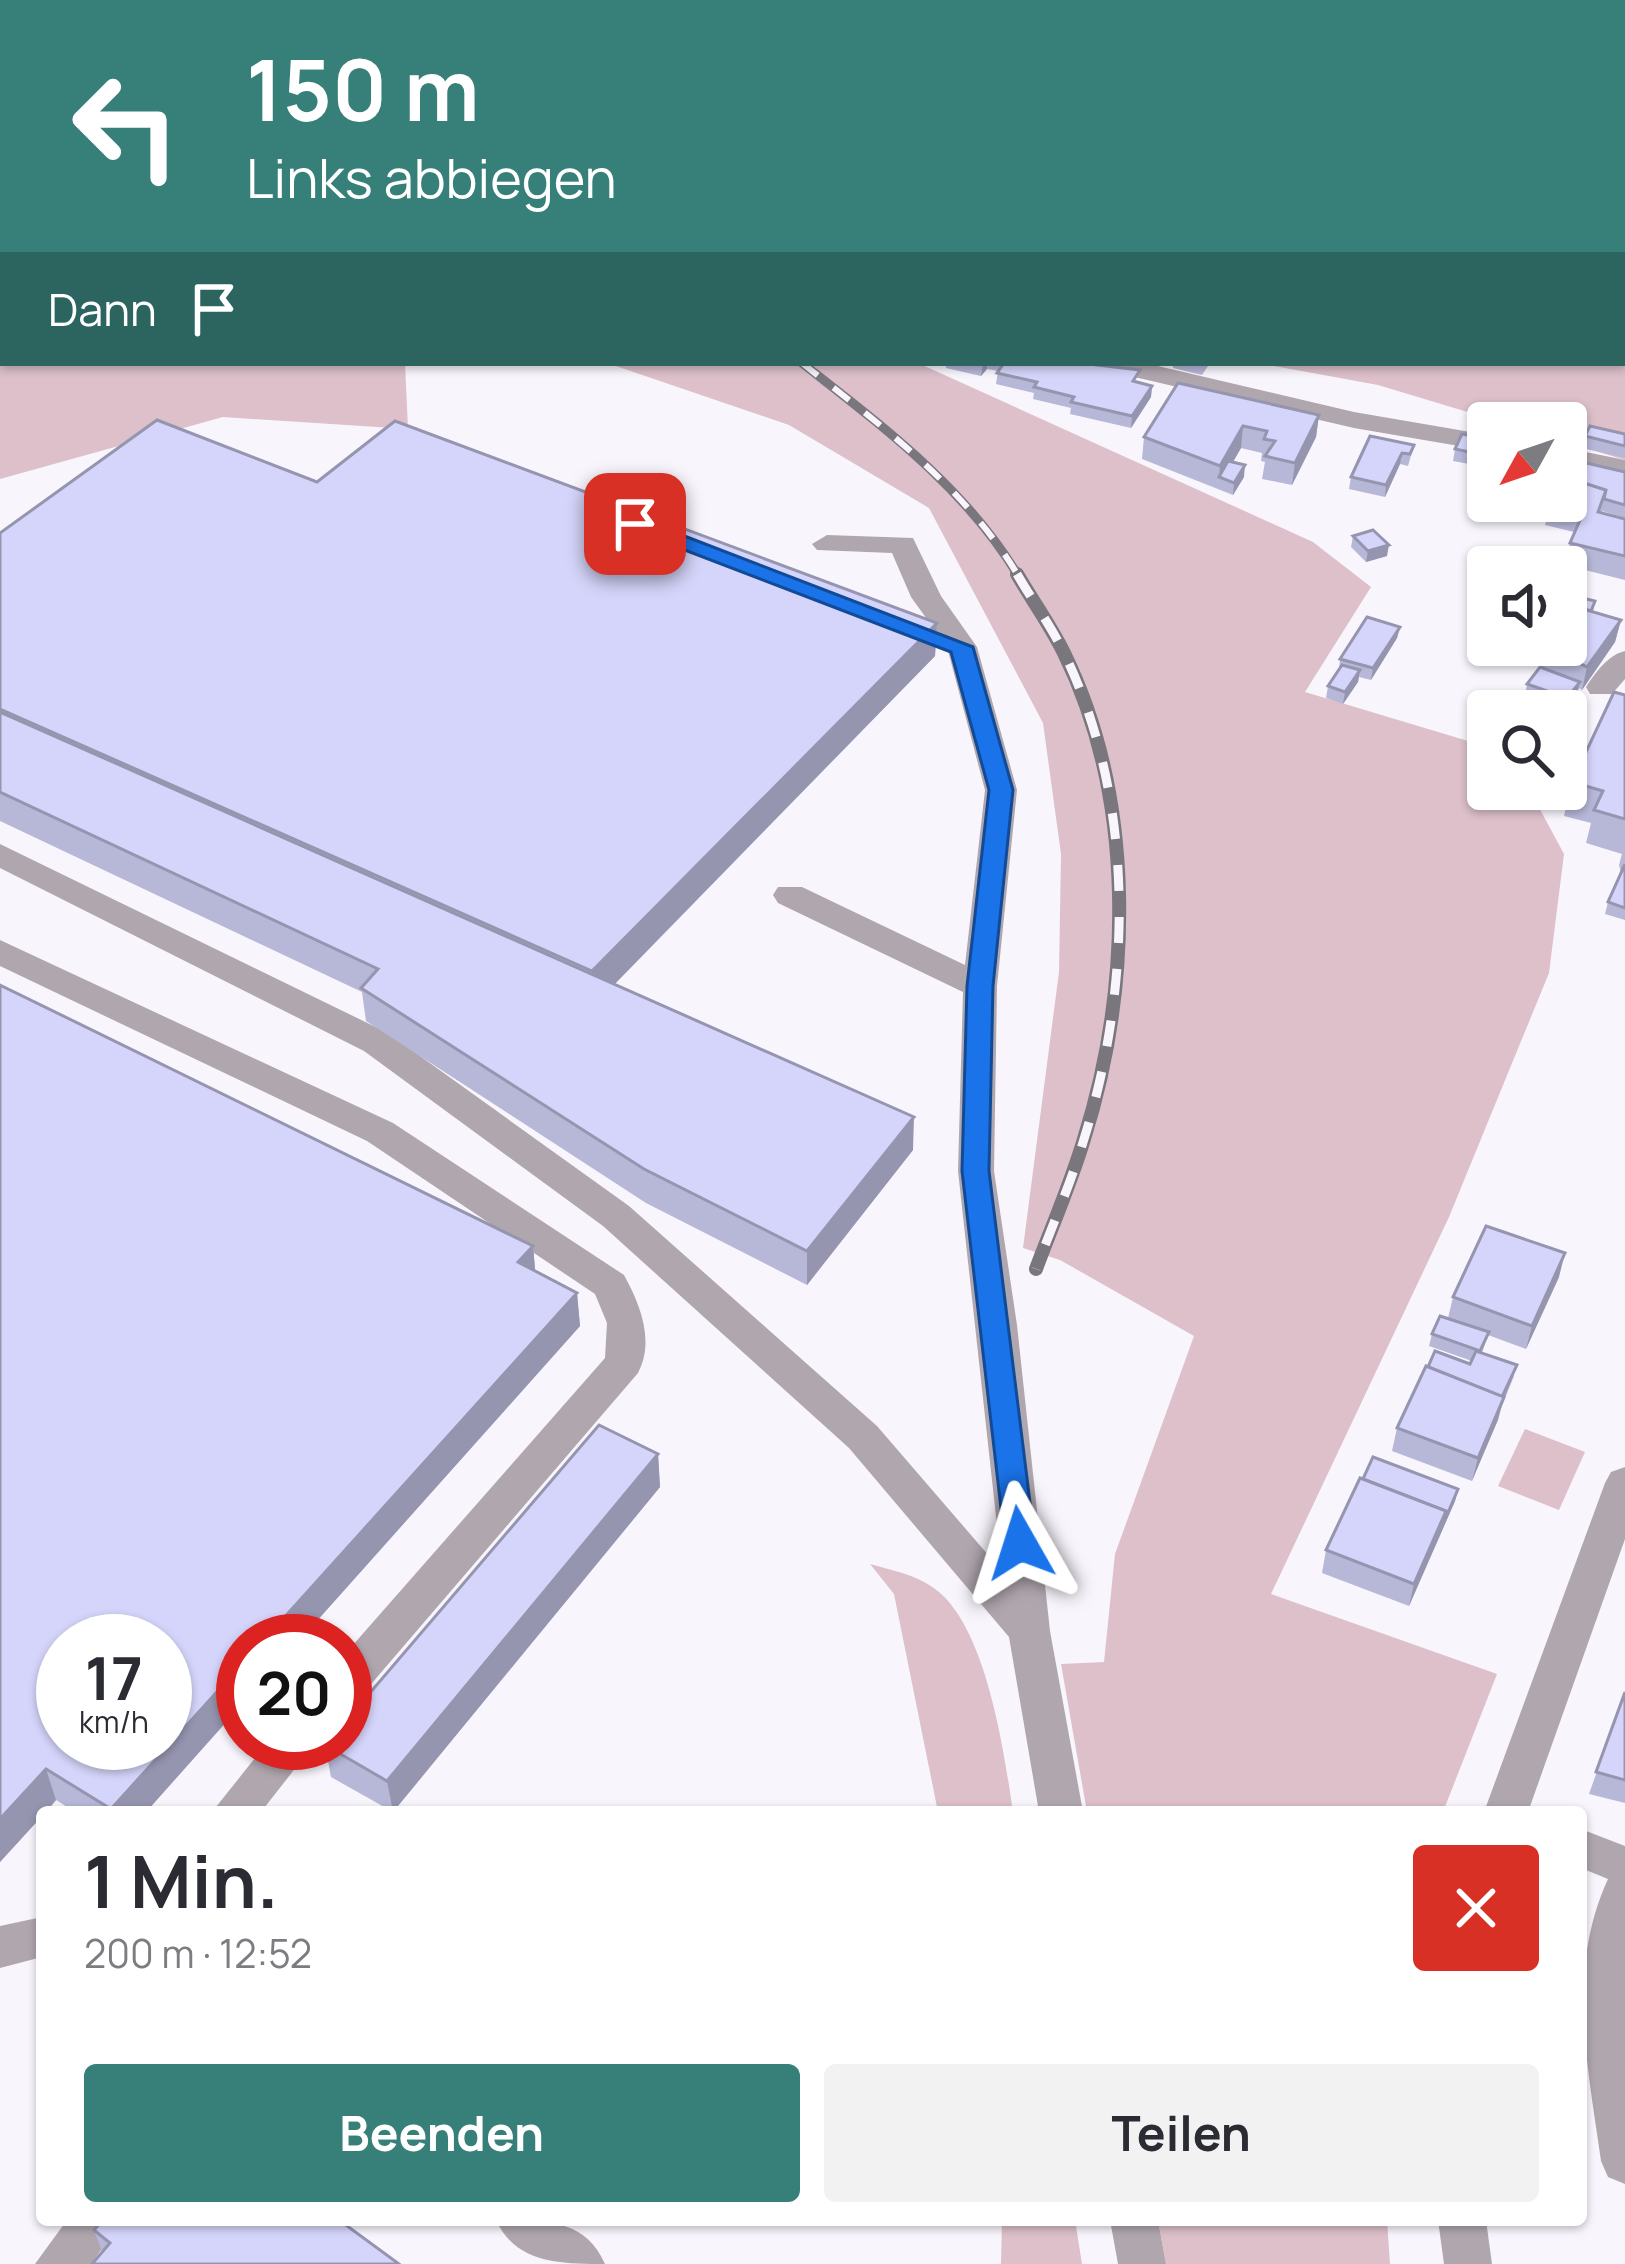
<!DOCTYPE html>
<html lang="de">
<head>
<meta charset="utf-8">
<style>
  body { margin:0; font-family:Manrope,sans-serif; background:#f2f2f3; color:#2b2b33; height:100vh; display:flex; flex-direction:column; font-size:45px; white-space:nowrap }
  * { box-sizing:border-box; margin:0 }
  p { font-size:39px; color:#7c7c81 }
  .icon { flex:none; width:66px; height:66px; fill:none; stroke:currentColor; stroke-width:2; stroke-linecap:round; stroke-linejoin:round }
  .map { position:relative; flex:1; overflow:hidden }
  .sheet { position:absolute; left:36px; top:1806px; width:1551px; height:420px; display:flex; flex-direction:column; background:#fff; border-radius:12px; box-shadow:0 3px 9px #0004 }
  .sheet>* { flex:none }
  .hud { position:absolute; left:0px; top:0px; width:1626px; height:366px; box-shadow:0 3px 9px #0004; background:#377f79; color:#fff; overflow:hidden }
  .needle { width:78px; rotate:230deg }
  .tools { position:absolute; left:1467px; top:402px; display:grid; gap:24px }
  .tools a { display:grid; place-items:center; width:120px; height:120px; border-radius:12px; background:#fff; box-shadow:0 3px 9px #0004; font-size:60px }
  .speed { position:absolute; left:36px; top:1614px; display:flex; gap:24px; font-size:60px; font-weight:700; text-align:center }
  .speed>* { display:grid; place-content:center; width:156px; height:156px; border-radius:50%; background:#fff; box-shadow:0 3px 9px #0004; line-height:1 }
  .speed small { font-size:30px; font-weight:400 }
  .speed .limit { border:18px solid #d22; background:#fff; color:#111 }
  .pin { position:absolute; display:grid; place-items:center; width:102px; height:102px; color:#fff; margin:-51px; border-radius:24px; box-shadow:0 6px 18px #0006 }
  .me { position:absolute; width:132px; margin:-66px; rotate:354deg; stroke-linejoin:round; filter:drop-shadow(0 0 9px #0008) }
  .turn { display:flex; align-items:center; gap:42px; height:252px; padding:0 48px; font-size:54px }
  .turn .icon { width:156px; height:156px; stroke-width:2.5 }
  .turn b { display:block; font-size:84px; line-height:102px }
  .then { display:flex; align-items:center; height:114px; padding:0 48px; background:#0003; gap:24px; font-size:45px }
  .round { display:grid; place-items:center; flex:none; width:126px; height:126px; border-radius:12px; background:#f2f2f3 }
  .overview { display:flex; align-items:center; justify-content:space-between; height:204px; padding:0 48px }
  h1 { font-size:72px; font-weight:700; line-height:90px }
  .primary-button { display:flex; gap:24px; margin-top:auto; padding:24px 48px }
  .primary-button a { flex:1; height:138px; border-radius:12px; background:#377f79; color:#fff; font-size:48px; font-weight:700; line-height:138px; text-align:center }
  .primary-button a+a { background:#f2f2f3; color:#2b2b33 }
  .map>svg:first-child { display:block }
</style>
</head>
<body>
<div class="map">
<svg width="1625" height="2264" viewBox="0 0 1625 2264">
  <rect width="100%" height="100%" fill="#f9f5fd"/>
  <g fill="#ddc0c9">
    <polygon points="0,0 181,3 3,3 3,363 405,363 408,429 223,417 0,479"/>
    <polygon points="607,363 918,363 1313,542 1371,587 1305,692 1488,747 1488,789 1529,789 1564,854 1549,973 1449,1217 1271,1594 1497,1674 1443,1812 1087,1812 1061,1664 1104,1662 1115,1554 1194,1336 1060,1260 1023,1248 1059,972 1061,854 1043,723 929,508 789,425"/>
    <polygon points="1258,363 1625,366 1625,460 1566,442 1566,423 1504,423 1378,385"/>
    <polygon points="1525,1429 1585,1452 1559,1510 1498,1486"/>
    <path d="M870 1564C894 1571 919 1575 939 1592 987 1633 1004 1751 1013 1812H938L894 1594Z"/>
    <polygon points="1002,2220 1075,2220 1082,2264 1001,2264"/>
    <polygon points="1158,2220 1387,2220 1390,2264 1166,2264"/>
  </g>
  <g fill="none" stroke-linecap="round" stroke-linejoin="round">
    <g fill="#b0a7ae" fill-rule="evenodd">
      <polygon points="262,0 293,0 296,3 265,3"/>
      <polygon points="1623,231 1625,232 1625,248 1623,247"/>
      <polygon points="1096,363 1145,363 1354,412 1488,435 1488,451 1354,428 1100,369"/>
      <polygon points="1566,448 1625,460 1625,478 1566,464"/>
      <polygon points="827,535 913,538 941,596 977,647 1017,790 997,986 994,1171 1017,1325 1050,1631 1083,1812 1039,1812 1009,1637 849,1448 603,1226 364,1051 0,868 0,844 388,1033 629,1206 877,1426 1002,1571 958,1171 963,992 778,903 773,895 778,887 802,887 965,965 985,790 947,647 911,597 892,553 817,550 812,544"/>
      <path d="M1625 651V679L1612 694H1590L1586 687C1595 673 1608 655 1625 651Z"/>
      <path d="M0 940 393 1123 624 1275C640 1304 655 1341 638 1373L360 1697 345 1702V1654L605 1358 607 1323 595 1294 367 1141 0 966Z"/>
      <polygon points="1625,1467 1625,1539 1528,1812 1484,1812 1605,1483 1611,1472"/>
      <polygon points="267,1743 315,1743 261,1812 212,1812"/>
      <path d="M1581 1829 1625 1846V2184L1608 2177 1601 2161C1588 2067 1566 1970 1608 1879L1581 1868Z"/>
      <polygon points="42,1917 42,1957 0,1968 0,1926"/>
      <polygon points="67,2220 123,2220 91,2264 35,2264"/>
      <path d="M496 2220C540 2220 585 2217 605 2264 561 2264 516 2264 496 2220Z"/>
      <polygon points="1110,2220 1158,2220 1166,2264 1118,2264"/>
      <polygon points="1438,2220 1486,2220 1492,2264 1444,2264"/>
    </g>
    <defs>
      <path id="rail-far1" d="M802 363C882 426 966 488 1019 577"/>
      <path id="rail" d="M1017 574C1032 600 1051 626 1064 653 1136 800 1132 986 1084 1139 1071 1183 1052 1226 1036 1269"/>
    </defs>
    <use href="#rail-far1" stroke="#7a767e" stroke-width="9"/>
    <use href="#rail" stroke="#7a767e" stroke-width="14"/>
    <use href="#rail-far1" stroke="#f9f5fd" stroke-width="6" stroke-dasharray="20" stroke-linecap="butt"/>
    <use href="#rail" stroke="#f9f5fd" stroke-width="9" stroke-dasharray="26" stroke-linecap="butt"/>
  </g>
  <g fill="#b7b7d8">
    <polygon points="427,0 531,0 526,3 437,3"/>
    <rect x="1412" y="0" width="85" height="3"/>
    <polygon points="1581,0 1625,0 1625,196 1623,196 1623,3 1580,3"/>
    <rect x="1623" y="242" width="2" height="100"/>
    <polygon points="946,363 1100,363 1100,365 1139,382 1152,386 1151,397 1131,428 1070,414 1071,408 1033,399 1034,393 996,384 998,371 987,369 981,376 946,368"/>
    <polygon points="1173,363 1210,363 1202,375 1173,368"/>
    <polygon points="1319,415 1316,437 1292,485 1262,479 1265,462 1261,461 1262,453 1241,448 1233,462 1244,477 1233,495 1142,459 1144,437"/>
    <polygon points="1625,434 1625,458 1582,448 1585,436"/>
    <polygon points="1488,439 1488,501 1566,501 1582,462 1625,472 1625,518 1602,511 1601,513 1625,519 1625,580 1565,565 1570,543 1574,532 1545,525 1547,518 1469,504 1473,481 1480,466 1453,461 1455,449"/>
    <polygon points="1414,445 1408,466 1400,464 1385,497 1349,489 1351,477"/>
    <polygon points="317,482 937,623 935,656 615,984 913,1150 807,1285 646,1203 366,1021 362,992 0,821 0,533"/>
    <polygon points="1353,536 1387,556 1366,562 1351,547"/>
    <polygon points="1595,601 1593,612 1621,620 1615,642 1582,690 1579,688 1577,694 1565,710 1525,695 1527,684 1542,666 1480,647 1482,635 1488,628 1488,645 1566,645"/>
    <polygon points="1400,627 1397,638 1371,680 1359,677 1358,682 1343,704 1326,698 1328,686 1339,670 1340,659"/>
    <polygon points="1625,695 1625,920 1605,914 1608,902 1621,873 1619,865 1622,854 1586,843 1591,823 1564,816 1572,782"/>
    <polygon points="0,985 533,1246 535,1271 577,1293 580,1326 146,1812 75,1812 56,1800 46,1812 42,1812 42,1816 0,1862"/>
    <polygon points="1559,1277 1526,1349 1488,1335 1482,1353 1514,1376 1472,1481 1392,1451 1397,1428 1470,1364 1472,1361 1429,1346 1432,1334 1448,1318 1453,1297"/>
    <polygon points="658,1454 660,1487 393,1812 331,1777 325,1745"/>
    <polygon points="1458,1489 1455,1501 1409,1606 1322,1573 1326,1550"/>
    <polygon points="1625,1692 1625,1803 1589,1794"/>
    <polygon points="94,2230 399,2264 102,2252"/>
  </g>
  <g fill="#9595b0">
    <polygon points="498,0 531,0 526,3 498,3"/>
    <polygon points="622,0 643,0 643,3 617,3"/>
    <polygon points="983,363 987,363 987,369 981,376"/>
    <polygon points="1152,386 1151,397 1131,428 1132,416"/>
    <polygon points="1319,415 1316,437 1292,485 1295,463"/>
    <polygon points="1243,426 1241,448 1223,479 1219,477 1220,466"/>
    <polygon points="1402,453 1400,464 1385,497 1386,485"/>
    <polygon points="1245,465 1244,477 1233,495 1234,483"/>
    <polygon points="1389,545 1387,556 1366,562 1368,551"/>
    <polygon points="1621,620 1615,642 1582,690 1587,667"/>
    <polygon points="937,623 935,656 595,1004 592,971"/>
    <polygon points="1400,627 1397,638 1371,680 1373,668"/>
    <polygon points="1360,670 1358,682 1343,704 1345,692"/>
    <polygon points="1580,682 1577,694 1565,710 1567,698"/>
    <polygon points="914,1117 913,1150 807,1285 807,1251"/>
    <polygon points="533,1246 536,1279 518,1262"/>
    <polygon points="1565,1253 1559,1277 1526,1349 1532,1326"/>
    <polygon points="577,1293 580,1326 299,1641 263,1641"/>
    <polygon points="1517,1365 1503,1401 1498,1420 1472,1481 1478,1458"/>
    <polygon points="658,1454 660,1487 393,1812 387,1781"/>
    <polygon points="1458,1489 1455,1501 1409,1606 1414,1584"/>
    <polygon points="243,1663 243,1703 146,1812 112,1812 111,1809"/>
    <polygon points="46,1769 56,1800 46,1812 42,1812 42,1816 0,1862 0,1819"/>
  </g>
  <g fill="#d5d5fb" stroke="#9595b0" stroke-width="3" fill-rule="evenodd">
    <polygon points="547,0 622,0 617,3 542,3"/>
    <polygon points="1027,0 1190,0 1190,3 1026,3"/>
    <polygon points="1191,0 1367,0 1397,3 1191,3"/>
    <polygon points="1583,0 1625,0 1625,165 1623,165 1623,3 1583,3"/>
    <polygon points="1623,242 1625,242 1625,310 1623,309"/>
    <polygon points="1004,363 1098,363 1097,365 1140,370 1133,381 1152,386 1132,416 1071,402 1074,397 1034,387 1037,382 997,373"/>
    <polygon points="1178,383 1319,415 1295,463 1265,456 1275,441 1264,439 1267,431 1243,426 1220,466 1144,437"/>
    <polygon points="157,420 317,482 395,421 937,623 592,971 0,709 0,533"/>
    <polygon points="1590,426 1625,434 1625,446 1585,436"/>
    <polygon points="1462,434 1488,439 1488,456 1455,449"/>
    <polygon points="1370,436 1414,445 1410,454 1402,453 1386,485 1351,477"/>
    <polygon points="1566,446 1584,451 1569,478 1606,490 1598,512 1625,519 1625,556 1570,543 1584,511 1550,503 1551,501 1566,501"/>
    <polygon points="1484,460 1488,460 1488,484 1473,481"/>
    <polygon points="1228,461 1245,465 1234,483 1219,477"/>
    <polygon points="1582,462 1625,472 1625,505 1604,499 1606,490 1572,479"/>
    <polygon points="1373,530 1389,545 1368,551 1353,536"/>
    <polygon points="1566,594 1595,601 1591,611 1566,604"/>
    <polygon points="1566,604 1621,620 1587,667 1546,646 1566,645"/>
    <polygon points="1367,617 1400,627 1373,668 1340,659"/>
    <polygon points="1513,645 1547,645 1544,655"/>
    <polygon points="1342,665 1360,670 1345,692 1328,686"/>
    <polygon points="1540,667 1580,682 1567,698 1527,684"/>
    <polygon points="1614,692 1625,695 1625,819 1594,810 1603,791 1572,782"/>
    <polygon points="0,712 914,1117 807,1251 644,1169 361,988 378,969 0,792"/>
    <polygon points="1625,864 1625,908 1608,902"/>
    <path d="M0 985 533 1246 518 1262 577 1293 263 1641H243V1663L111 1809 46 1769 0 1819ZM63 1641H165V1743H63Z"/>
    <polygon points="1486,1226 1565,1253 1532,1326 1453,1297"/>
    <polygon points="1440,1316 1489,1332 1480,1351 1432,1334"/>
    <polygon points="1435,1351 1470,1364 1476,1351 1517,1365 1502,1397 1428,1367"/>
    <polygon points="1426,1366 1504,1397 1478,1458 1397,1428"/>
    <polygon points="599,1425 658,1454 387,1781 325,1745 327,1743 345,1743 345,1722"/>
    <polygon points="1373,1457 1458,1489 1444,1522 1446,1511 1363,1479"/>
    <polygon points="1360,1478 1446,1511 1414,1584 1326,1550"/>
    <polygon points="1625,1692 1625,1780 1596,1772"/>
    <polygon points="103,2220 339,2220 399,2264 92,2264 110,2243 94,2230"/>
  </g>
  <polygon fill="#1a73e8" stroke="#114b97" stroke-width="3" points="635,517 973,647 1013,790 993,986 989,1171 1035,1543 1031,1552 1009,1552 1005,1543 962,1171 967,986 989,790 951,652 627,528 627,519"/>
</svg>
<div class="tools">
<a><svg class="needle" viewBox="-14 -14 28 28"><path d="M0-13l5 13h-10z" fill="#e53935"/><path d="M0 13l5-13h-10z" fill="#7c7c81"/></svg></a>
<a><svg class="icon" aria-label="sound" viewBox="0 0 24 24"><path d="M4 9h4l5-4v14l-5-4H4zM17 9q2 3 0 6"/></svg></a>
<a><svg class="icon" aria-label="search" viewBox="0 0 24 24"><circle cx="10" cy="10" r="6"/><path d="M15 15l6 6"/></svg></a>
</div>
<div class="speed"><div>17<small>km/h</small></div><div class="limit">20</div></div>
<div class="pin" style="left:635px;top:524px;background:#d93025"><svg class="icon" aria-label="arrive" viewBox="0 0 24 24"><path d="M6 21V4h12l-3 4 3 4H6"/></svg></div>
<svg class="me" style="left:1020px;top:1543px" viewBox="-20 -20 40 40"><path d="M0-17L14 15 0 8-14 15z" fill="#1a73e8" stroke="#fff" stroke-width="4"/></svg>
<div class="hud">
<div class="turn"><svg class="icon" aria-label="left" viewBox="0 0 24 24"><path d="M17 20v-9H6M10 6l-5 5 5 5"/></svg><div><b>150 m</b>Links abbiegen</div></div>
<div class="then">Dann<svg class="icon" aria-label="arrive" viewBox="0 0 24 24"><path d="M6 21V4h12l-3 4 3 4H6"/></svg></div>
</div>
<section class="sheet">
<div class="overview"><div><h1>1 Min.</h1><p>200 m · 12:52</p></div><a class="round" style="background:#d93025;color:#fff"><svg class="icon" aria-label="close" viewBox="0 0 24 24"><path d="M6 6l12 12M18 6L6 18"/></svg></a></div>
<div class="primary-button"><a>Beenden</a><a>Teilen</a></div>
</section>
</div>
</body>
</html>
